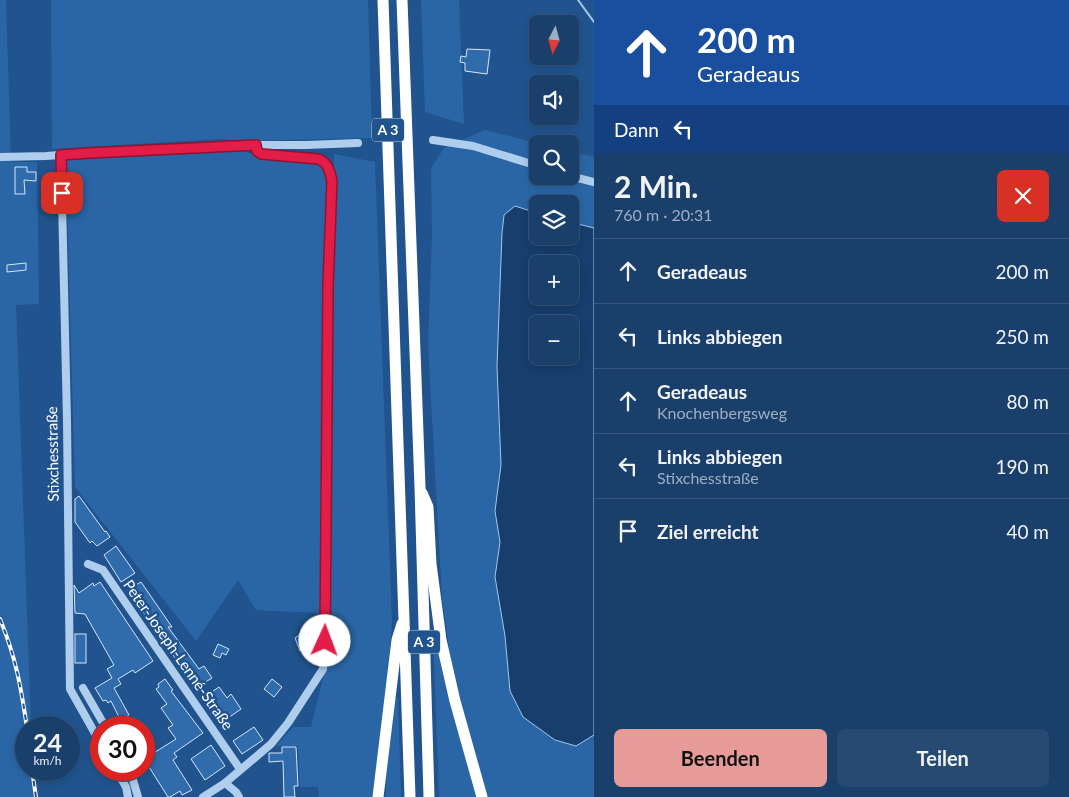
<!DOCTYPE html>
<html lang="de">
<head>
<meta charset="utf-8">
<style>
  body { margin:0; font-family:Lato,sans-serif; background:#264a72; color:#f1f3f6; height:100vh; display:flex; flex-direction:column; font-size:19px; white-space:nowrap }
  * { box-sizing:border-box; margin:0 }
  p { font-size:16px; color:#9fafc1 }
  .icon { flex:none; width:28px; height:28px; fill:none; stroke:currentColor; stroke-width:2; stroke-linecap:round; stroke-linejoin:round }
  .map { position:relative; flex:1; overflow:hidden }
  .side { display:flex; flex-direction:column; background:#193f6a; width:475px }
  .side>* { flex:none }
  .top-card { background:#1a4fa0; color:#fff; overflow:hidden }
  .needle { width:32px; rotate:186deg }
  .buttons { position:absolute; left:529px; top:15px; display:grid; gap:10px }
  .buttons a { display:grid; place-items:center; width:50px; height:50px; border-radius:8px; background:#193f6a; box-shadow:0 2px 8px #0003,0 0 0 1px #37587e; font-size:25px }
  .speed { position:absolute; left:15px; top:716px; display:flex; gap:10px; font-size:25px; font-weight:700; text-align:center }
  .speed>* { display:grid; place-content:center; width:65px; height:65px; border-radius:50%; background:#193f6a; box-shadow:0 2px 8px #0003,0 0 0 1px #37587e; line-height:1 }
  .speed small { font-size:12px; font-weight:400 }
  .speed .limit { border:8px solid #d22; background:#fff; color:#111 }
  .pin { position:absolute; display:grid; place-items:center; width:42px; height:42px; color:#fff; margin:-21px; border-radius:10px; box-shadow:0 2px 8px #0006 }
  .me { position:absolute; width:55px; margin:-28px; rotate:2deg; stroke-linejoin:round; filter:drop-shadow(0 0 4px #0008) }
  .turn { display:flex; align-items:center; gap:18px; height:105px; padding:0 20px; font-size:22px }
  .turn .icon { width:65px; height:65px; stroke-width:2.5 }
  .turn b { display:block; font-size:35px; line-height:42px }
  .then { display:flex; align-items:center; height:48px; padding:0 20px; background:#0003; gap:10px; font-size:19px }
  .round { display:grid; place-items:center; flex:none; width:52px; height:52px; border-radius:8px; background:#264a72 }
  .overview { display:flex; align-items:center; justify-content:space-between; height:85px; padding:0 20px }
  h1 { font-size:30px; font-weight:700; line-height:38px }
  .primary-button { display:flex; gap:10px; margin-top:auto; padding:10px 20px }
  .primary-button a { flex:1; height:58px; border-radius:8px; background:#e69b98; color:#111; font-size:20px; font-weight:700; line-height:58px; text-align:center }
  .primary-button a+a { background:#264a72; color:#f1f3f6 }
  ul { padding:0; list-style:none }
  li { display:flex; align-items:center; gap:15px; height:65px; padding:0 20px; border-top:1px solid #37587e }
  li div { flex:1 }
  li b { display:block; font-size:19px }
  li em { font-style:normal }
  main { display:flex; flex:1; min-height:0 }
  .map>svg:first-child { display:block }
</style>
</head>
<body>
<main>
<div class="map">
<svg width="594" height="797" viewBox="0 0 594 797">
  <rect width="100%" height="100%" fill="#21548e"/>
  <g fill="#2a66a6">
    <polygon points="0,0 6,0 11,162 37,162 39,304 16,305 31,727 26,728 26,770 33,770 34,797 0,797"/>
    <polygon points="51,0 368,0 372,138 248,141 220,139 52,149"/>
    <polygon points="421,0 459,0 464,124 425,112"/>
    <polygon points="485,130 540,144 538,144 538,176 570,176 570,151 594,157 594,228 570,222 570,204 538,204 537,213 515,206 504,215 502,233 497,366 501,465 495,511 501,542 495,577 505,636 510,691 541,729 555,740 576,746 594,735 594,797 487,797 461,702 449,649 442,597 428,345 432,235 431,168 444,148"/>
    <polygon points="221,150 244,151 261,158 313,161 322,164 326,170 329,182 325,285 322,617 316,613 256,610 238,580 196,641 75,487 66,167 68,160 214,153"/>
    <polygon points="334,154 375,162 392,621 387,692 372,797 319,797 318,787 300,787 298,746 276,746 293,727 311,727 324,674"/>
    <polygon points="434,632 441,667 477,797 439,797 433,633"/>
    <polygon points="395,698 398,698 401,797 386,797 386,772"/>
  </g>
  <path fill="#173e6d" stroke="#a3c8ed" fill-rule="evenodd" d="M515 206 537 213 538 236H570V222L594 228V735L576 746 555 740 523 717 510 691 505 636 495 577 500 542 495 511 501 465 497 366 502 233 504 215ZM538 264H570V296H538ZM538 324H570V356H538Z"/>
  <g fill="none" stroke-linecap="round" stroke-linejoin="round">
    <polyline stroke="#a3c8ed" stroke-width="2" points="578,0 594,22"/>
  </g>
  <g fill="#306bab" stroke="#d4e6f9">
    <polygon points="467,49 490,50 487,74 465,71 465,63 460,62 461,56 466,57"/>
    <polygon points="15,167 27,167 27,172 36,172 36,181 24,180 25,194 15,194"/>
    <polygon points="26,263 26,270 7,272 7,265"/>
    <polygon points="79,496 105,532 106,531 110,537 97,546 92,541 90,543 75,522 75,499"/>
    <polygon points="116,546 135,573 121,582 104,555"/>
    <polygon points="100,582 153,661 135,673 133,670 118,679 121,684 114,688 129,715 120,719 111,701 108,703 106,700 103,701 95,688 112,678 107,669 114,665 85,614 75,613 74,585 79,593 93,583 94,586"/>
    <polygon points="141,582 172,627 168,627 199,669 204,666 212,678 196,688 128,590"/>
    <polygon points="302,631 307,632 309,631 313,642 305,645 306,648 300,651 295,638 298,636"/>
    <rect x="75" y="634" width="11" height="29"/>
    <polygon points="218,644 229,649 226,655 222,653 220,658 213,655"/>
    <polygon points="165,679 173,690 171,691 203,733 174,753 177,757 173,760 192,790 182,795 180,791 170,797 168,797 144,759 176,739 168,728 173,725 161,708 167,704 156,689 159,687 158,684"/>
    <polygon points="272,679 282,687 274,697 264,689"/>
    <polygon points="219,687 227,698 231,694 241,709 221,723 203,698"/>
    <polygon points="254,727 263,740 242,754 233,741"/>
    <polygon points="211,745 225,766 205,780 191,759"/>
    <polygon points="282,747 296,747 298,786 294,786 295,797 284,797 283,761 269,762 269,753 282,753"/>
  </g>
  <g fill="none" stroke-linecap="round" stroke-linejoin="round">
    <g stroke="#afcdec" stroke-width="8">
      <polyline points="433,140 473,146 538,166"/>
      <polyline points="61,155 67,421 70,689 101,744"/>
      <polyline points="0,157 46,156 89,153 245,145 306,145 358,143"/>
      <polyline points="570,176 594,182"/>
      <polyline points="88,564 103,570 240,769"/>
      <polyline points="83,688 106,728"/>
      <polyline points="116,770 126,787 128,797"/>
      <polyline points="130,770 138,797"/>
      <polyline points="225,783 236,792 239,797"/>
      <path d="M203 797 225 783 271 744 288 723 323 669 326 627 328 286 332 181C330 173 329 165 321 160 313 155 274 156 261 155L257 151 256 145"/>
    </g>
    <g stroke="#fff" stroke-width="11">
      <polyline points="383,0 410,797"/>
      <polyline points="402,0 420,487 429,797"/>
      <polyline points="422,493 428,507 431,564 441,640 455,701 482,797"/>
      <polyline points="378,797 397,640 402,624"/>
    </g>
    <defs>
      <g id="rail">
        <path d="M0 619C16 658 21 687 27 728"/>
        <polyline points="32,770 36,797"/>
      </g>
    </defs>
    <use href="#rail" stroke="#fff" stroke-width="4"/>
    <use href="#rail" stroke="#21548e" stroke-width="2" stroke-dasharray="5.5" stroke-linecap="butt"/>
  </g>
  <g fill="none" stroke-linecap="round" stroke-linejoin="round">
    <defs>
      <path id="route" d="M62 193 61 155 89 153 256 145 257 151 261 154 318 159C328 162 330 172 332 181L328 286 325 641"/>
    </defs>
    <use href="#route" stroke="#92132f" stroke-width="12"/>
    <use href="#route" stroke="#e11d48" stroke-width="9"/>
  </g>
  <g text-anchor="middle" stroke-width="5" stroke-linejoin="round" paint-order="stroke">
    <g fill="#21548e" stroke="#bcccdd" stroke-width="1">
      <rect x="372" y="118.5" width="32" height="23" rx="4"/>
      <rect x="408" y="630.5" width="32" height="23" rx="4"/>
    </g>
    <g font-size="14" font-weight="bold" fill="#fff">
      <text x="388" y="135">A 3</text>
      <text x="424" y="647">A 3</text>
    </g>
    <g font-size="15" fill="#fff" stroke="#21548e">
      <text transform="translate(53 454) rotate(-91)" y="5">Stixchesstraße</text>
      <text transform="translate(178 655) rotate(55)" y="5">Peter-Joseph-Lenné-Straße</text>
    </g>
  </g>
</svg>
<div class="buttons">
<a><svg class="needle" viewBox="-14 -14 28 28"><path d="M0-13l5 13h-10z" fill="#e53935"/><path d="M0 13l5-13h-10z" fill="#9fafc1"/></svg></a>
<a><svg class="icon" aria-label="sound" viewBox="0 0 24 24"><path d="M4 9h4l5-4v14l-5-4H4zM17 9q2 3 0 6"/></svg></a>
<a><svg class="icon" aria-label="search" viewBox="0 0 24 24"><circle cx="10" cy="10" r="6"/><path d="M15 15l6 6"/></svg></a>
<a><svg class="icon" aria-label="layers" viewBox="0 0 24 24"><path d="M12 4l9 5-9 5-9-5zM3 14l9 5 9-5"/></svg></a>
<a>+</a>
<a>−</a>
</div>
<div class="speed"><div>24<small>km/h</small></div><div class="limit">30</div></div>
<div class="pin" style="left:62px;top:193px;background:#d93025"><svg class="icon" aria-label="arrive" viewBox="0 0 24 24"><path d="M6 21V4h12l-3 4 3 4H6"/></svg></div>
<svg class="me" style="left:325px;top:641px" viewBox="-20 -20 40 40"><circle r="19" fill="#fff"/><path d="M0-13L10 11 0 6-10 11z" fill="#e11d48"/></svg>
</div>
<section class="side">
<div class="top-card">
<div class="turn"><svg class="icon" aria-label="ahead" viewBox="0 0 24 24"><path d="M12 20V5M6 11l6-6 6 6"/></svg><div><b>200 m</b>Geradeaus</div></div>
<div class="then">Dann<svg class="icon" aria-label="left" viewBox="0 0 24 24"><path d="M17 20v-9H6M10 6l-5 5 5 5"/></svg></div>
</div>
<div class="overview"><div><h1>2 Min.</h1><p>760 m · 20:31</p></div><a class="round" style="background:#d93025;color:#fff"><svg class="icon" aria-label="close" viewBox="0 0 24 24"><path d="M6 6l12 12M18 6L6 18"/></svg></a></div>
<ul>
<li><svg class="icon" aria-label="ahead" viewBox="0 0 24 24"><path d="M12 20V5M6 11l6-6 6 6"/></svg><div><b>Geradeaus</b></div><em>200 m</em></li>
<li><svg class="icon" aria-label="left" viewBox="0 0 24 24"><path d="M17 20v-9H6M10 6l-5 5 5 5"/></svg><div><b>Links abbiegen</b></div><em>250 m</em></li>
<li><svg class="icon" aria-label="ahead" viewBox="0 0 24 24"><path d="M12 20V5M6 11l6-6 6 6"/></svg><div><b>Geradeaus</b><p>Knochenbergsweg</p></div><em>80 m</em></li>
<li><svg class="icon" aria-label="left" viewBox="0 0 24 24"><path d="M17 20v-9H6M10 6l-5 5 5 5"/></svg><div><b>Links abbiegen</b><p>Stixchesstraße</p></div><em>190 m</em></li>
<li><svg class="icon" aria-label="arrive" viewBox="0 0 24 24"><path d="M6 21V4h12l-3 4 3 4H6"/></svg><div><b>Ziel erreicht</b></div><em>40 m</em></li>
</ul>
<div class="primary-button"><a>Beenden</a><a>Teilen</a></div>
</section>
</main>
</body>
</html>
